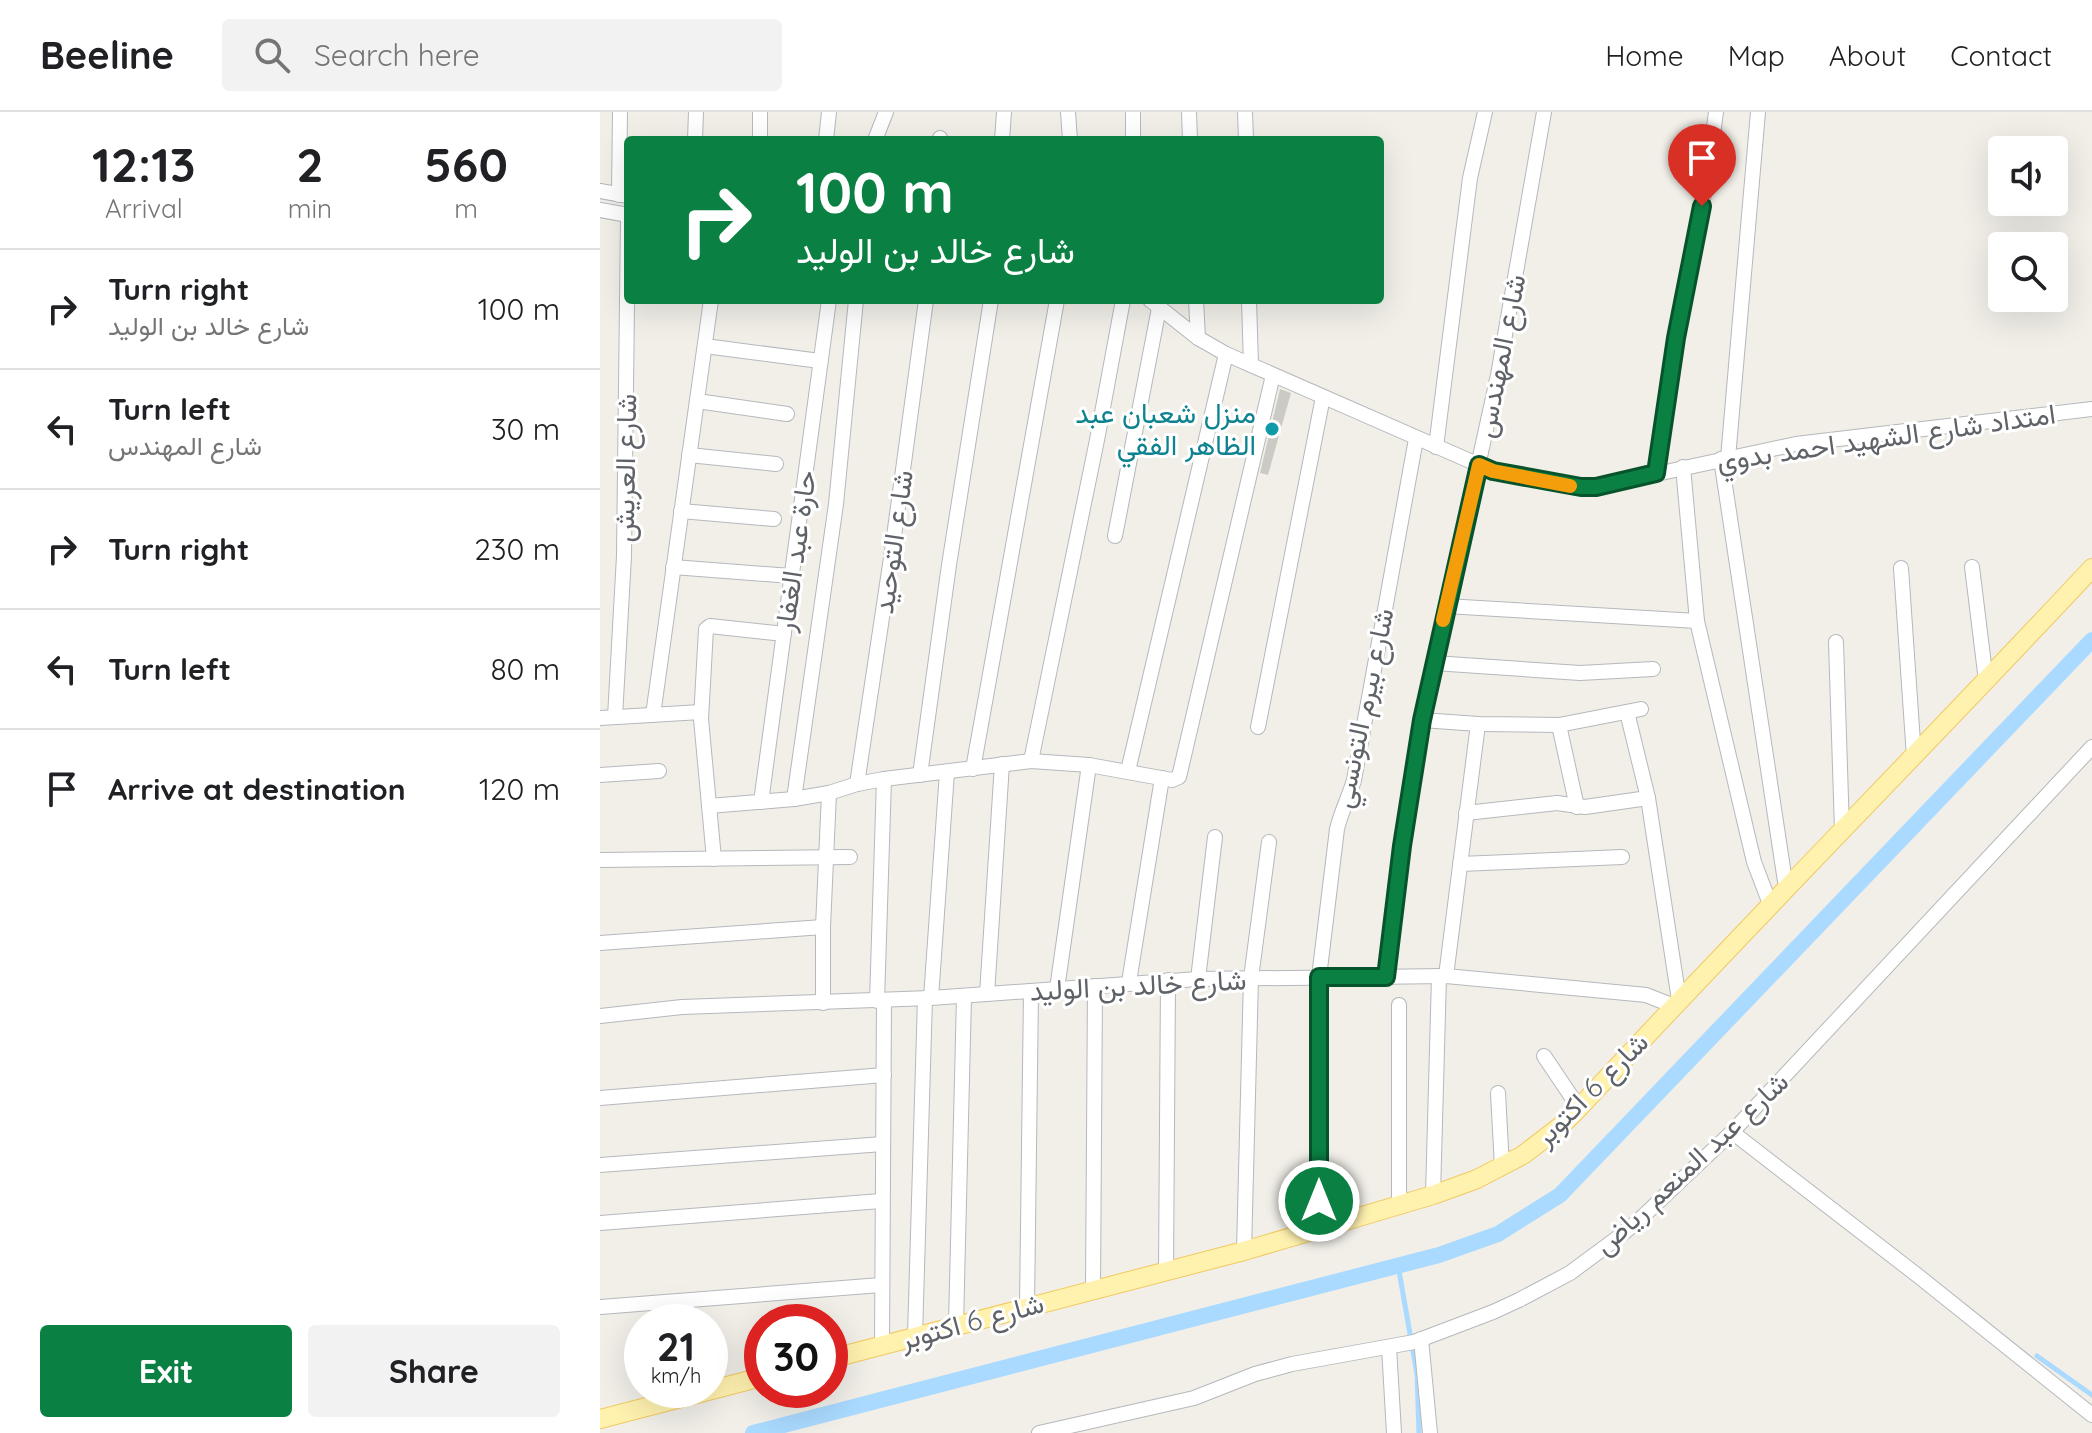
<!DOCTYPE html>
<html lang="en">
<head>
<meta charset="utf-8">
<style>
  body { margin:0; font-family:Quicksand,Vazirmatn,sans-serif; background:#f2f2f2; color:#202124; height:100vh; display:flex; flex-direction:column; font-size:30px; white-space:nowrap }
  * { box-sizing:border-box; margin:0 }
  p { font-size:26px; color:#757577 }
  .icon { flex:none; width:44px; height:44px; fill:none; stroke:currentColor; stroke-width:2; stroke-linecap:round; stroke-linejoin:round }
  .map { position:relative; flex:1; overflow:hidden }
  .panel { display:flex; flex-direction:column; background:#fff; width:600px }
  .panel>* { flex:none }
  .banner { position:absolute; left:24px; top:24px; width:760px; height:168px; border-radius:8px; box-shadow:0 8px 32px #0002; background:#0b8043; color:#fff; overflow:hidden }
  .buttons { position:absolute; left:1388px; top:24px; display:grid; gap:16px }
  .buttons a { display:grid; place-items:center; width:80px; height:80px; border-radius:8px; background:#fff; box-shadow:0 8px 32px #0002; font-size:40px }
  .speed { position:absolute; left:24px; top:1192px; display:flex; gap:16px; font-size:40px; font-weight:700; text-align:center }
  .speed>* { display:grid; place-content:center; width:104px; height:104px; border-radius:50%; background:#fff; box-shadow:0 8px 32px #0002; line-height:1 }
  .speed small { font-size:20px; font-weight:400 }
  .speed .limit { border:12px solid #d22; background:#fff; color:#111 }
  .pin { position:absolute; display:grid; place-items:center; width:68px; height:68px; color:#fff; margin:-82px -34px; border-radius:50% 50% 50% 0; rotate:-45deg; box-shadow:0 0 8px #0007 }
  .pin .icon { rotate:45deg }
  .me { position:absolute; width:88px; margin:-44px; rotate:0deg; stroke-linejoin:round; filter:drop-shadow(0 0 6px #0008) }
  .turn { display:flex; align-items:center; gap:28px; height:168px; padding:0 40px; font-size:36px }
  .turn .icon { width:104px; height:104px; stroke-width:2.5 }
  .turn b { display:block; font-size:56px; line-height:68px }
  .eta { display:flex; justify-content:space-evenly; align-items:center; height:136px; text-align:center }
  .eta b { font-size:48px; font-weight:700; line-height:56px }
  .primary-button { display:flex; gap:16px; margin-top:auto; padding:16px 40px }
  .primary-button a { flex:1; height:92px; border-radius:8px; background:#0b8043; color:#fff; font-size:32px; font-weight:700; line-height:92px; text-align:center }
  .primary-button a+a { background:#f2f2f2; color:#202124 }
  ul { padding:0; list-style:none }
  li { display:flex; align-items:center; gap:24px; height:120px; padding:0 40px; border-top:2px solid #e0e0e0 }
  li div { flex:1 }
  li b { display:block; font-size:30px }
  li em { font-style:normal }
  header { display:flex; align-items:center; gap:48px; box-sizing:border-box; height:112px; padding:0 40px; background:#fff; border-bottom:2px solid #e0e0e0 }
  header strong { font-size:38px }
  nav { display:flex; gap:44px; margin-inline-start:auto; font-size:28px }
  .search { width:560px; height:72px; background:#f2f2f2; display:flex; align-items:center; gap:20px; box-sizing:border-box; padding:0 28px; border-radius:8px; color:#757577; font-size:30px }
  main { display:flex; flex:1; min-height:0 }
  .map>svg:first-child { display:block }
</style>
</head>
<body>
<header>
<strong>Beeline</strong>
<div class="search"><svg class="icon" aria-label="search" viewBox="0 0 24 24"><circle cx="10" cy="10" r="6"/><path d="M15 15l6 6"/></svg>Search here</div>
<nav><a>Home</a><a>Map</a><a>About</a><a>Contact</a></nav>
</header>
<main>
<section class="panel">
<div class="eta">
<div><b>12:13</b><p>Arrival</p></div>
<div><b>2</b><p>min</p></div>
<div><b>560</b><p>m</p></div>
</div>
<ul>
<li><svg class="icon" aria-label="right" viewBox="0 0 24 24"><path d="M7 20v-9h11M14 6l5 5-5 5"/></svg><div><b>Turn right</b><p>شارع خالد بن الوليد</p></div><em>100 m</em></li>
<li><svg class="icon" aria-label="left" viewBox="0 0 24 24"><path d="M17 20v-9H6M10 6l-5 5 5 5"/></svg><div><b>Turn left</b><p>شارع المهندس</p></div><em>30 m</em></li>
<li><svg class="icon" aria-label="right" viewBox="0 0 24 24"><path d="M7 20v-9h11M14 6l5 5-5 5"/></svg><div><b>Turn right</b></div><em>230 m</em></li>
<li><svg class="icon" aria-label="left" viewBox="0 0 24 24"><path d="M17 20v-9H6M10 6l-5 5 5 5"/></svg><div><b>Turn left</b></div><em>80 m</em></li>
<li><svg class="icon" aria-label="arrive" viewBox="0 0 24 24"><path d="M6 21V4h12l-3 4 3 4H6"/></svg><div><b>Arrive at destination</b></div><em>120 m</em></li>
</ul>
<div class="primary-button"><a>Exit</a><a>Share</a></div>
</section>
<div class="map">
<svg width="1492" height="1321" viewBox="0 0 1492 1321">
  <rect width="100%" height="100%" fill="#f1efe8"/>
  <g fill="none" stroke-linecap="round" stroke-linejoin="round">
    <g stroke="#aadaff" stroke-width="5">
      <polyline points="798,1153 817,1262 819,1321"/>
      <polyline points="1437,1244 1492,1283"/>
    </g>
    <polyline stroke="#aadaff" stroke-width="16" points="153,1321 839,1143 898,1122 960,1083 1492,528"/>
  </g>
  <polygon fill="#cccac5" points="680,277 691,281 668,363 660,361"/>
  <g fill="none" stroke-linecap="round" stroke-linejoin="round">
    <defs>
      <g id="minor">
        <polyline points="468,0 470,28"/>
        <polyline points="589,0 590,28"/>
        <polyline points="645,0 646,28"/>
        <polyline points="95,28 96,0"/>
        <polyline points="160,28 160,0"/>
        <polyline points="226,28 229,0"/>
        <polyline points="275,28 286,0"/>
        <polyline points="340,28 340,26"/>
        <polyline points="402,28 404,0"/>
        <polyline points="533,28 533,0"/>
        <polyline points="0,79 28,84"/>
        <polyline points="19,83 20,0"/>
        <polyline points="0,98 28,103"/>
        <polyline points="550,188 598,226 626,242 886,356 972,374 996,375 1196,332 1492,297"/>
        <polyline points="596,188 598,226"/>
        <polyline points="649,188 651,253"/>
        <polyline points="105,234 220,249"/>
        <polyline points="97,289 187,302"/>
        <polyline points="836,335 870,66 885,0"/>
        <polyline points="89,343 176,352"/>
        <polyline points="1128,346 1158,0"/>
        <polyline points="1121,347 1186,776"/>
        <polyline points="1083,355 1097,509 1154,750 1170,792"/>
        <polyline points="1056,361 1076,226 1107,67 1116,0"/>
        <polyline points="81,399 174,407"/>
        <polyline points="515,424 559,196"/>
        <polyline points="73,455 191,464"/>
        <polyline points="1372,455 1386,569"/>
        <polyline points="1301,456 1314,645"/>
        <polyline points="846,494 1097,509"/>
        <polyline points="1236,530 1242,718"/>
        <polyline points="834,551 980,561 1053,557"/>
        <polyline points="1027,600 1048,686 1079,888"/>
        <polyline points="53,603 111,188"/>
        <polyline points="15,605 24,444 28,106"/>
        <polyline points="0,606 101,600"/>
        <polyline points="822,608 878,612 959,613 1041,597"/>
        <polyline points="959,613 977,695"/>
        <polyline points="658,615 723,285"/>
        <polyline points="431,649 497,328 523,188"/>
        <polyline points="373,657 457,188"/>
        <polyline points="528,659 626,242"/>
        <polyline points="0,663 59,659"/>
        <polyline points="320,663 349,453 391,188"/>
        <polyline points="257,672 292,439 326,188"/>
        <polyline points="194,687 236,392 256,188"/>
        <polyline points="161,690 229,188"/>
        <polyline points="109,694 194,687 229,681 257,672 284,667 431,649 489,653 572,668 579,665 673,263"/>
        <polyline points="866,701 957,691 985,695 1048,686"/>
        <polyline points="114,747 101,607 106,517 110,514 184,522"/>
        <polyline points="0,748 250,745"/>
        <polyline points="860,752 1022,745"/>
        <polyline points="0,831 223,815"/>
        <polyline points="846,864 878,612"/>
        <polyline points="786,865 802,734 822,608 898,263 944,0"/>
        <polyline points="598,867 615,725"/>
        <polyline points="529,870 562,666"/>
        <polyline points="457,877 489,653"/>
        <polyline points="387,882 402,652"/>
        <polyline points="331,886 347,660"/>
        <polyline points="277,889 284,667"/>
        <polyline points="223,891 223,815 229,681"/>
        <polyline points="799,893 799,1093"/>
        <polyline points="0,904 82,895 331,886 598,867 846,864 1036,882 1046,883 1074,894"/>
        <polyline points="944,944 979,996"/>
        <polyline points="898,981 902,1055"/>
        <polyline points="0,986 284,963"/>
        <polyline points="1132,1020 1317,1163 1492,1303"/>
        <polyline points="0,1053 283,1032"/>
        <polyline points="833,1083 839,864"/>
        <polyline points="0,1111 281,1089"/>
        <path d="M719 1117V865L737 717C741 700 749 685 754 668L816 327"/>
        <polyline points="644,1139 651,866 669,730"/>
        <polyline points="566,1159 568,868"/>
        <polyline points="493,1178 495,874"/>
        <polyline points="427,1194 431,879"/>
        <polyline points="0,1195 281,1173"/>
        <polyline points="356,1213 364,884"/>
        <polyline points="315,1224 325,886"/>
        <polyline points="821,1227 830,1321"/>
        <polyline points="282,1233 284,888"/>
        <polyline points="789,1235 794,1321"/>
        <polyline points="439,1321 594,1286 655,1262 692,1252 814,1230 893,1200 919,1188 970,1161 1016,1127 1038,1109 1132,1020 1492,635"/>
      </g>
      <g id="major">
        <path d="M230 1247 644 1139 833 1083 877 1067 923 1043 962 1013 979 996C1148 813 1323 637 1492 456"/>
        <polyline points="0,1307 162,1265"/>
      </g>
    </defs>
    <use href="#minor" stroke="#b5b8bc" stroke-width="16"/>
    <use href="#major" stroke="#f2c960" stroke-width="20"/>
    <use href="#minor" stroke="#fff" stroke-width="14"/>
    <use href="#major" stroke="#fff2af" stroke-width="18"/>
  </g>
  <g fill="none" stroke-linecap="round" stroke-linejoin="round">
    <defs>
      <polyline id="route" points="719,1089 719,865 786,865 802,734 822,608 879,353 893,359 981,375 996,375 1056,361 1076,226 1102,94"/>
    </defs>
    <use href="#route" stroke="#07532c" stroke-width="20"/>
    <use href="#route" stroke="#0b8043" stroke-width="14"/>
    <polyline stroke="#f59e0b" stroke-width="14" points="843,508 879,353 893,359 970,374"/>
  </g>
  <circle fill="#0f9aa8" stroke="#fff" stroke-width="3" cx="672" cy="317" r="8"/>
  <g text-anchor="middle" stroke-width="6" stroke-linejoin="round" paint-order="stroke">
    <g font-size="28" fill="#5f6368" stroke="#fff">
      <text transform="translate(900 244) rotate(-79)" y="10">شارع المهندس</text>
      <text transform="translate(1286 325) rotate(-8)" y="10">امتداد شارع الشهيد احمد بدوي</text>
      <text transform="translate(25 356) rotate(-89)" y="10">شارع العريش</text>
      <text transform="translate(293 430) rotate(-82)" y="10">شارع التوحيد</text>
      <text transform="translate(195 439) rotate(-82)" y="10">حارة عبد الغفار</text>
      <text transform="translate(763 596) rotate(-78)" y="10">شارع بيرم التونسي</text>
      <text transform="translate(538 873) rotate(-3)" y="10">شارع خالد بن الوليد</text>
      <text transform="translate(991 977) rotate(-45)" y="10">شارع 6 اكتوبر</text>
      <text transform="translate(1091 1051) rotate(-43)" y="10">شارع عبد المنعم رياض</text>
      <text transform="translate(372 1209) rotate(-15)" y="10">شارع 6 اكتوبر</text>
    </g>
    <g font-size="28" fill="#0d838f" stroke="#fff" text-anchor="end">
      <text x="656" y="311">منزل شعبان عبد<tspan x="656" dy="32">الظاهر الفقي</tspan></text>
    </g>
  </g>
</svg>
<div class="buttons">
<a><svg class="icon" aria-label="sound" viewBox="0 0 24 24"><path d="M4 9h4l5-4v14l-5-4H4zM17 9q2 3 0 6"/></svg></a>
<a><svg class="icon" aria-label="search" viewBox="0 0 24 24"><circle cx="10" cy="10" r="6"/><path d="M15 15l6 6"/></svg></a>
</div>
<div class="speed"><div>21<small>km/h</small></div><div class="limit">30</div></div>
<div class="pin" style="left:1102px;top:94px;background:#d93025"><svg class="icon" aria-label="arrive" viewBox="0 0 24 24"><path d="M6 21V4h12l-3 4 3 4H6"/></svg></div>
<svg class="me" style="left:719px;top:1089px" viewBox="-20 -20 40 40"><circle r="17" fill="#0b8043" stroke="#fff" stroke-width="3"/><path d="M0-11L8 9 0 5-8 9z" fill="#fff"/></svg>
<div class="banner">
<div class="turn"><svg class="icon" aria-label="right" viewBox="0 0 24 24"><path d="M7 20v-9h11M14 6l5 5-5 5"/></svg><div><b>100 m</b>شارع خالد بن الوليد</div></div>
</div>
</div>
</main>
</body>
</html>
